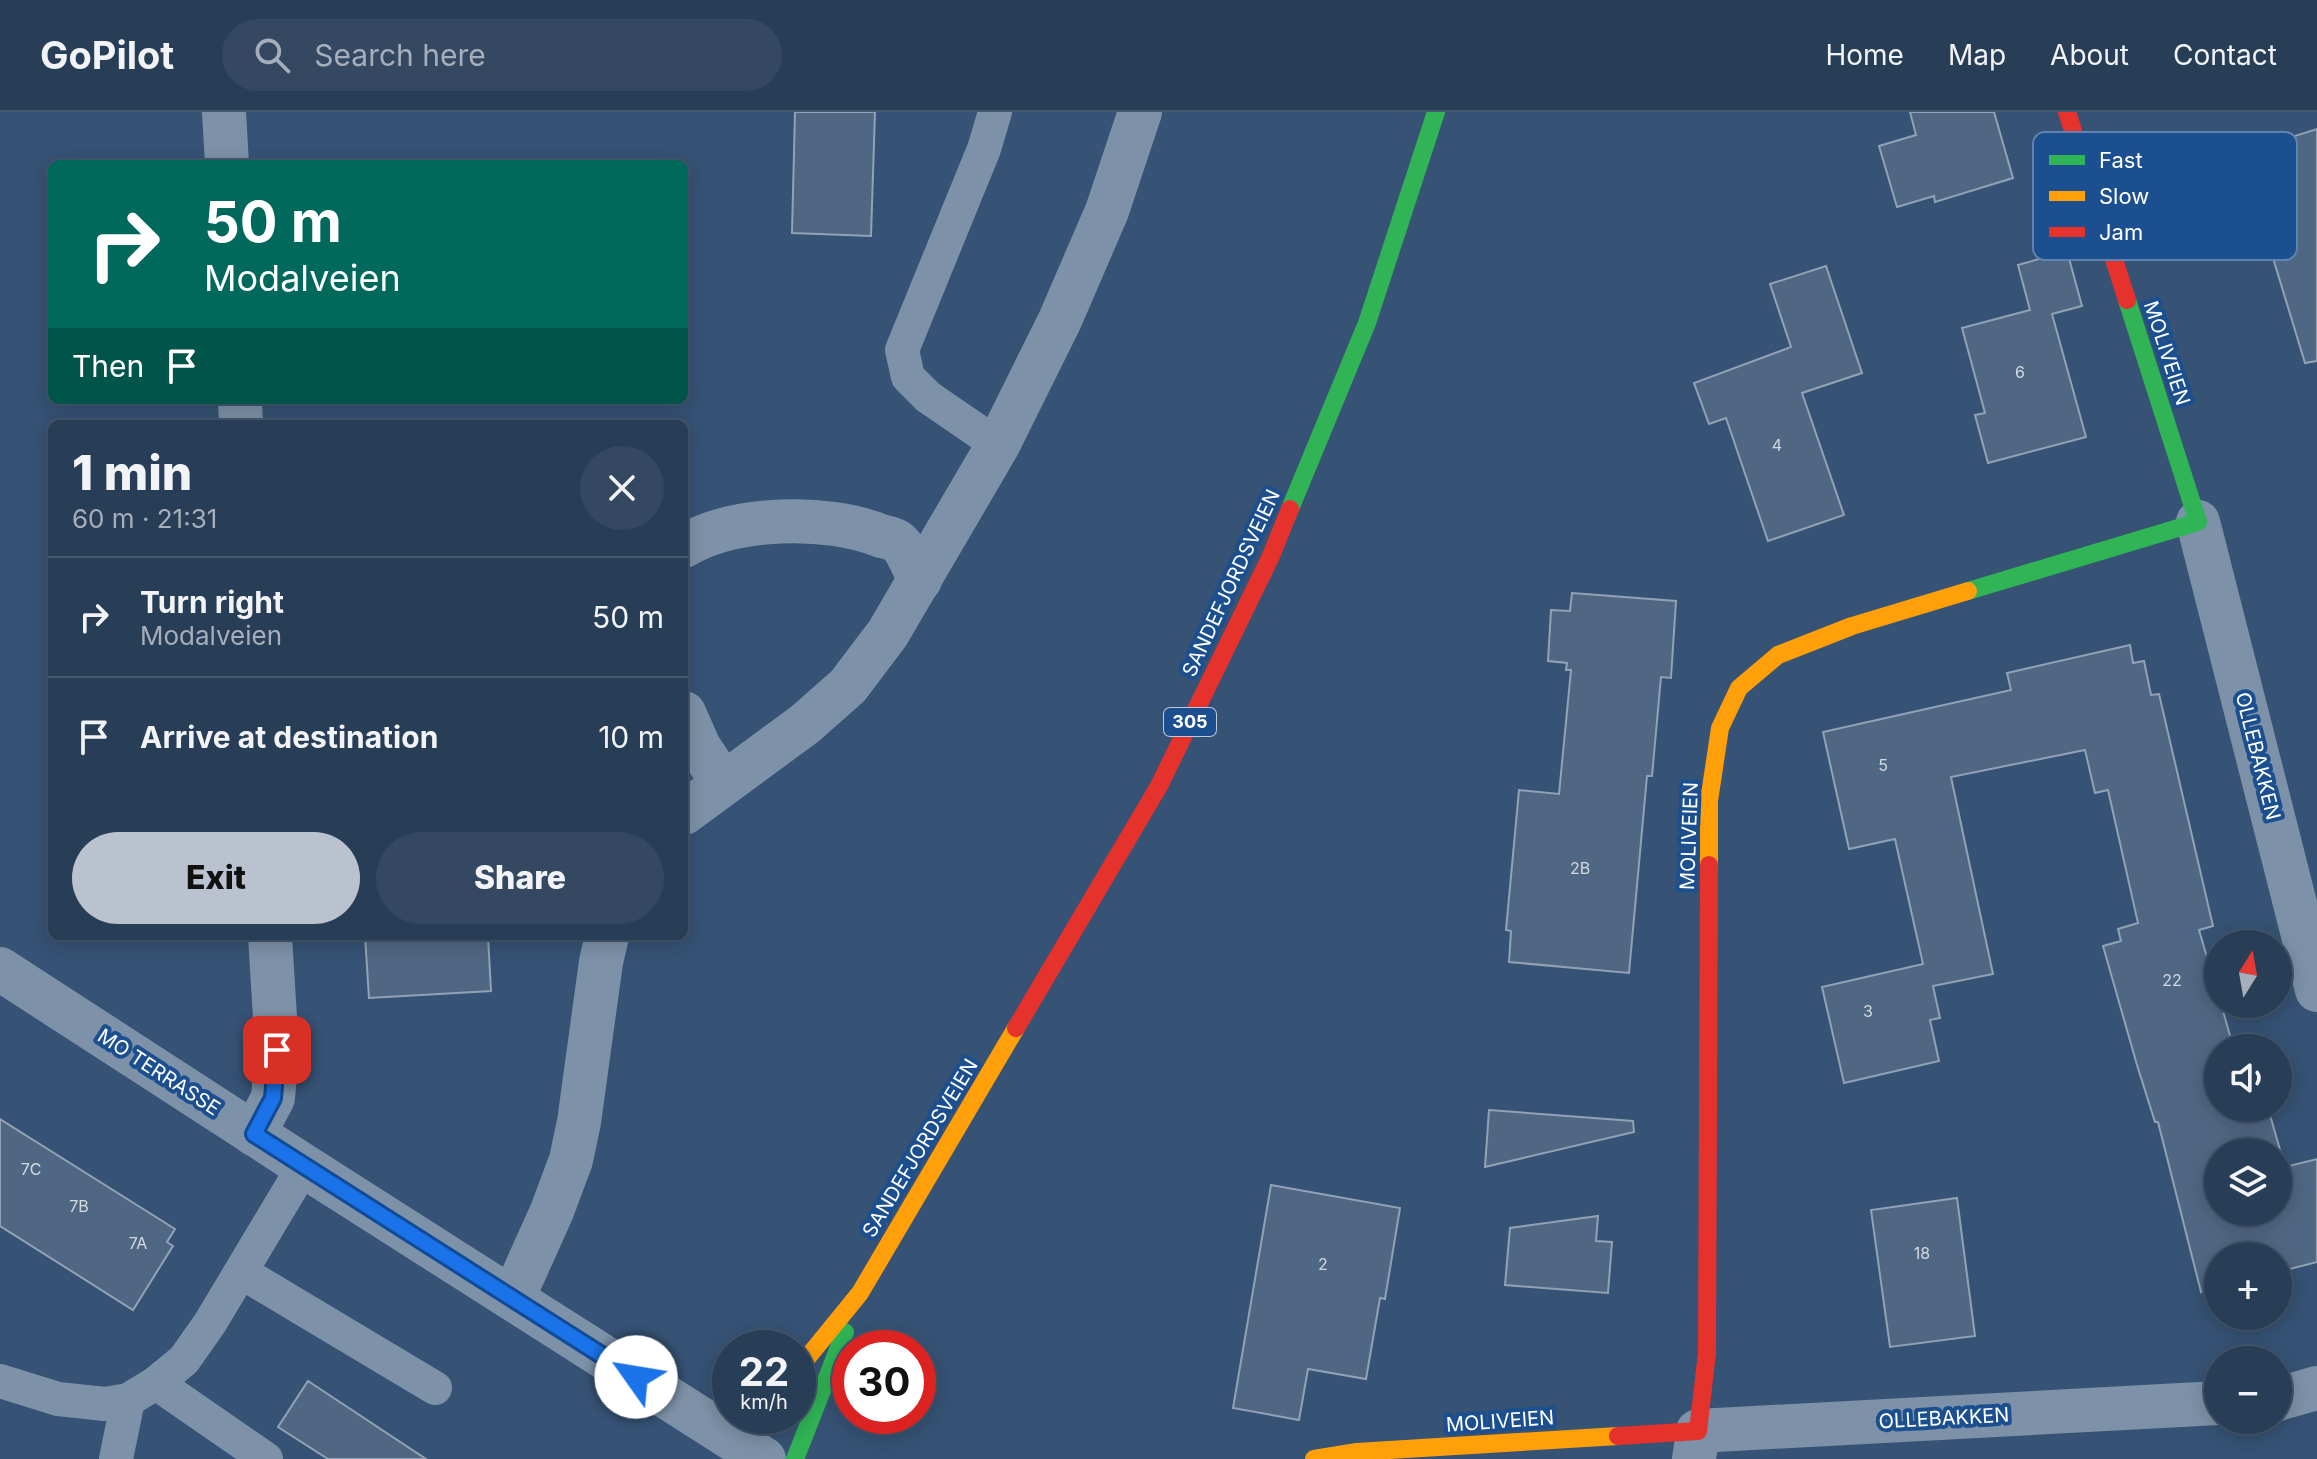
<!DOCTYPE html>
<html lang="en">
<head>
<meta charset="utf-8">
<style>
  body { margin:0; font-family:Inter,sans-serif; background:#344961; color:#f1f3f6; height:100vh; display:flex; flex-direction:column; font-size:30px; white-space:nowrap }
  * { box-sizing:border-box; margin:0 }
  p { font-size:26px; color:#a5aeba }
  .icon { flex:none; width:44px; height:44px; fill:none; stroke:currentColor; stroke-width:2; stroke-linecap:round; stroke-linejoin:round }
  .map { position:relative; flex:1; overflow:hidden }
  .sheet { position:absolute; left:48px; top:308px; width:640px; height:520px; display:flex; flex-direction:column; background:#283e57; border-radius:12px; box-shadow:0 4px 20px #0003,0 0 0 2px #44576d }
  .sheet>* { flex:none }
  .hud { position:absolute; left:48px; top:48px; width:640px; height:244px; border-radius:12px; box-shadow:0 4px 20px #0003,0 0 0 2px #44576d; background:#00695c; color:#fff; overflow:hidden }
  .needle { width:52px; rotate:11deg }
  .controls { position:absolute; left:2204px; top:818px; display:grid; gap:16px }
  .controls a { display:grid; place-items:center; width:88px; height:88px; border-radius:50%; background:#283e57; box-shadow:0 4px 20px #0003,0 0 0 2px #44576d; font-size:40px }
  .speed { position:absolute; left:712px; top:1218px; display:flex; gap:16px; font-size:40px; font-weight:700; text-align:center }
  .speed>* { display:grid; place-content:center; width:104px; height:104px; border-radius:50%; background:#283e57; box-shadow:0 4px 20px #0003,0 0 0 2px #44576d; line-height:1 }
  .speed small { font-size:20px; font-weight:400 }
  .speed .limit { border:12px solid #d22; background:#fff; color:#111 }
  .pin { position:absolute; display:grid; place-items:center; width:68px; height:68px; color:#fff; margin:-34px; border-radius:16px; box-shadow:0 4px 12px #0006 }
  .me { position:absolute; width:88px; margin:-44px; rotate:302deg; stroke-linejoin:round; filter:drop-shadow(0 0 6px #0008) }
  .turn { display:flex; align-items:center; gap:28px; height:168px; padding:0 24px; font-size:36px }
  .turn .icon { width:104px; height:104px; stroke-width:2.5 }
  .turn b { display:block; font-size:56px; line-height:68px }
  .then { display:flex; align-items:center; height:76px; padding:0 24px; background:#0003; gap:16px; font-size:30px }
  .round { display:grid; place-items:center; flex:none; width:84px; height:84px; border-radius:42px; background:#344961 }
  .summary { display:flex; align-items:center; justify-content:space-between; height:136px; padding:0 24px }
  h1 { font-size:48px; font-weight:800; line-height:60px }
  .primary-button { display:flex; gap:16px; margin-top:auto; padding:16px 24px }
  .primary-button a { flex:1; height:92px; border-radius:48px; background:#b9c2ce; color:#111; font-size:32px; font-weight:800; line-height:92px; text-align:center }
  .primary-button a+a { background:#344961; color:#f1f3f6 }
  ul { padding:0; list-style:none }
  li { display:flex; align-items:center; gap:24px; height:120px; padding:0 24px; border-top:2px solid #44576d }
  li div { flex:1 }
  li b { display:block; font-size:30px }
  li em { font-style:normal }
  header { display:flex; align-items:center; gap:48px; box-sizing:border-box; height:112px; padding:0 40px; background:#283e57; border-bottom:2px solid #44576d }
  header strong { font-size:38px }
  nav { display:flex; gap:44px; margin-inline-start:auto; font-size:28px }
  .search { width:560px; height:72px; background:#344961; display:flex; align-items:center; gap:20px; box-sizing:border-box; padding:0 28px; border-radius:44px; color:#a5aeba; font-size:30px }
  .map>svg:first-child { display:block }
</style>
</head>
<body>
<header>
<strong>GoPilot</strong>
<div class="search"><svg class="icon" aria-label="search" viewBox="0 0 24 24"><circle cx="10" cy="10" r="6"/><path d="M15 15l6 6"/></svg>Search here</div>
<nav><a>Home</a><a>Map</a><a>About</a><a>Contact</a></nav>
</header>
<div class="map">
<svg width="2317" height="1347" viewBox="0 0 2317 1347">
  <rect width="100%" height="100%" fill="#365274"/>
  <g fill="#506783" stroke="#92a2b6" stroke-width="2" fill-rule="evenodd">
    <polygon points="795,0 875,0 871,124 792,121"/>
    <polygon points="1910,0 1994,0 2013,66 1935,90 1934,84 1897,95 1879,34 1916,23"/>
    <polygon points="2317,17 2317,249 2305,251 2241,41"/>
    <polygon points="2067,139 2082,194 2052,202 2086,325 1988,351 1975,303 1985,301 1962,216 2030,198 2018,153"/>
    <polygon points="1826,154 1862,261 1802,281 1844,403 1768,429 1726,306 1709,312 1694,271 1791,235 1770,172"/>
    <polygon points="1572,481 1676,489 1671,566 1661,565 1652,664 1647,664 1629,861 1509,850 1511,819 1506,818 1519,678 1559,682 1571,558 1566,558 1567,551 1548,549 1551,498 1570,499"/>
    <path d="M2130 533 2133 551 2144 549 2151 583 2159 582 2213 814 2199 818 2218 883V892H2221L2233 934 2249 930 2250 936H2218V996H2268L2285 1055 2317 1047V1150L2278 1160V1144H2218V1175L2201 1180 2158 1010H2155L2137 953 2103 834 2121 829 2118 817 2138 811 2108 678 2095 681 2085 638 1951 665 1993 862 1933 874 1940 906 1930 908 1939 949 1844 971 1822 875 1923 852 1895 727 1849 737 1823 620 2011 578 2007 561ZM2218 1040H2278V1100H2218Z"/>
    <polygon points="365,824 488,824 491,879 369,886"/>
    <polygon points="1489,998 1633,1009 1634,1020 1485,1055"/>
    <polygon points="0,1007 175,1117 167,1130 173,1134 133,1198 0,1114"/>
    <polygon points="1271,1073 1400,1096 1385,1187 1380,1186 1366,1267 1308,1257 1299,1308 1233,1296"/>
    <polygon points="1957,1086 1975,1224 1890,1235 1871,1098"/>
    <polygon points="1598,1104 1596,1129 1612,1130 1608,1181 1505,1173 1510,1116"/>
    <polygon points="308,1269 426,1347 328,1347 278,1315"/>
  </g>
  <g fill="none" stroke-linecap="round" stroke-linejoin="round">
    <g stroke="#7d92a8" stroke-width="34">
      <polyline points="995,0 984,37 902,238 908,265 928,285 998,333"/>
      <polyline points="241,1160 435,1276"/>
      <polyline points="0,1269 58,1287 105,1292 128,1288 156,1271 184,1248 210,1211 304,1054"/>
      <polyline points="156,1271 266,1347"/>
      <polyline points="116,1347 128,1288"/>
    </g>
    <g stroke="#7d92a8" stroke-width="44">
      <polyline points="224,0 227,52"/>
      <polyline points="240,288 241,312"/>
      <polyline points="2198,410 2317,878"/>
      <path d="M684 434C735 404 827 402 881 424 886 425 895 427 898 430 906 436 915 459 920 468"/>
      <polyline points="684,601 699,635 723,671"/>
      <polyline points="684,701 805,612 848,574 888,521 998,333 1060,208 1107,99 1140,0"/>
      <polyline points="0,857 304,1054 585,1233"/>
      <polyline points="254,1022 273,986 277,938 270,824"/>
      <polyline points="513,1186 552,1099 571,1048 579,1010 601,850 607,824"/>
      <polyline points="2278,1287 2317,1276"/>
      <polyline points="1694,1347 1698,1319 2218,1291"/>
    </g>
    <g stroke="#30b455" stroke-width="18">
      <polyline points="1290,397 1367,211 1436,0"/>
      <polyline points="1968,479 2198,410 2127,188"/>
      <polyline points="795,1347 845,1220"/>
    </g>
    <g stroke="#ff9f0a" stroke-width="18">
      <polyline points="1709,753 1709,689 1720,616 1739,576 1778,543 1852,514 1968,479"/>
      <polyline points="798,1257 860,1181 1016,916"/>
      <polyline points="1314,1347 1357,1340 1618,1324"/>
    </g>
    <g stroke="#e5322d" stroke-width="18">
      <polyline points="2067,0 2127,188"/>
      <polyline points="1016,916 1159,674 1271,444 1290,397"/>
      <polyline points="1618,1324 1698,1319 1707,1241 1709,753"/>
      <polyline points="738,1347 762,1304"/>
    </g>
    <polyline stroke="#7d92a8" stroke-width="44" points="585,1233 764,1347"/>
  </g>
  <g fill="none" stroke-linecap="round" stroke-linejoin="round">
    <defs>
      <polyline id="route" points="277,938 273,986 254,1022 636,1265"/>
    </defs>
    <use href="#route" stroke="#114b97" stroke-width="20"/>
    <use href="#route" stroke="#1a73e8" stroke-width="14"/>
  </g>
  <g text-anchor="middle" stroke-width="8" stroke-linejoin="round" paint-order="stroke">
    <g font-size="16" fill="#d3d9e0">
      <text x="2020" y="266">6</text>
      <text x="1777" y="339">4</text>
      <text x="1883" y="659">5</text>
      <text x="1580" y="762">2B</text>
      <text x="2172" y="874">22</text>
      <text x="1868" y="905">3</text>
      <text x="31" y="1063">7C</text>
      <text x="79" y="1100">7B</text>
      <text x="138" y="1137">7A</text>
      <text x="1922" y="1147">18</text>
      <text x="1323" y="1158">2</text>
    </g>
    <rect fill="#1b4f8f" stroke="#bbcadd" stroke-width="2" x="1164" y="596" width="52" height="28" rx="6"/>
    <g font-size="18" font-weight="bold" fill="#fff">
      <text x="1190" y="616">305</text>
    </g>
    <g font-size="20" fill="#fff" stroke="#1b4f8f">
      <text transform="translate(2167 241) rotate(72)" y="7">MOLIVEIEN</text>
      <text transform="translate(1231 471) rotate(-65)" y="7">SANDEFJORDSVEIEN</text>
      <text transform="translate(2258 644) rotate(76)" y="7">OLLEBAKKEN</text>
      <text transform="translate(1689 724) rotate(-88)" y="7">MOLIVEIEN</text>
      <text transform="translate(159 960) rotate(33)" y="7">MO TERRASSE</text>
      <text transform="translate(920 1036) rotate(-59)" y="7">SANDEFJORDSVEIEN</text>
      <text transform="translate(1944 1306) rotate(-3)" y="7">OLLEBAKKEN</text>
      <text transform="translate(1500 1309) rotate(-4)" y="7">MOLIVEIEN</text>
    </g>
  </g>
  <rect x="2033" y="20" width="264" height="128" rx="12" fill="#1b4f8f" stroke="#5f84b1" stroke-width="2"/>
  <rect x="2049" y="43" width="36" height="10" fill="#30b455"/>
  <rect x="2049" y="79" width="36" height="10" fill="#ff9f0a"/>
  <rect x="2049" y="115" width="36" height="10" fill="#e5322d"/>
  <g font-size="22" fill="#fff">
    <text x="2099" y="56">Fast</text>
    <text x="2099" y="92">Slow</text>
    <text x="2099" y="128">Jam</text>
  </g>
</svg>
<div class="controls">
<a><svg class="needle" viewBox="-14 -14 28 28"><path d="M0-13l5 13h-10z" fill="#e53935"/><path d="M0 13l5-13h-10z" fill="#a5aeba"/></svg></a>
<a><svg class="icon" aria-label="sound" viewBox="0 0 24 24"><path d="M4 9h4l5-4v14l-5-4H4zM17 9q2 3 0 6"/></svg></a>
<a><svg class="icon" aria-label="layers" viewBox="0 0 24 24"><path d="M12 4l9 5-9 5-9-5zM3 14l9 5 9-5"/></svg></a>
<a>+</a>
<a>−</a>
</div>
<div class="speed"><div>22<small>km/h</small></div><div class="limit">30</div></div>
<div class="pin" style="left:277px;top:938px;background:#d93025"><svg class="icon" aria-label="arrive" viewBox="0 0 24 24"><path d="M6 21V4h12l-3 4 3 4H6"/></svg></div>
<svg class="me" style="left:636px;top:1265px" viewBox="-20 -20 40 40"><circle r="19" fill="#fff"/><path d="M0-13L10 11 0 6-10 11z" fill="#1a73e8"/></svg>
<div class="hud">
<div class="turn"><svg class="icon" aria-label="right" viewBox="0 0 24 24"><path d="M7 20v-9h11M14 6l5 5-5 5"/></svg><div><b>50 m</b>Modalveien</div></div>
<div class="then">Then<svg class="icon" aria-label="arrive" viewBox="0 0 24 24"><path d="M6 21V4h12l-3 4 3 4H6"/></svg></div>
</div>
<section class="sheet">
<div class="summary"><div><h1>1 min</h1><p>60 m · 21:31</p></div><a class="round"><svg class="icon" aria-label="close" viewBox="0 0 24 24"><path d="M6 6l12 12M18 6L6 18"/></svg></a></div>
<ul>
<li><svg class="icon" aria-label="right" viewBox="0 0 24 24"><path d="M7 20v-9h11M14 6l5 5-5 5"/></svg><div><b>Turn right</b><p>Modalveien</p></div><em>50 m</em></li>
<li><svg class="icon" aria-label="arrive" viewBox="0 0 24 24"><path d="M6 21V4h12l-3 4 3 4H6"/></svg><div><b>Arrive at destination</b></div><em>10 m</em></li>
</ul>
<div class="primary-button"><a>Exit</a><a>Share</a></div>
</section>
</div>
</body>
</html>
